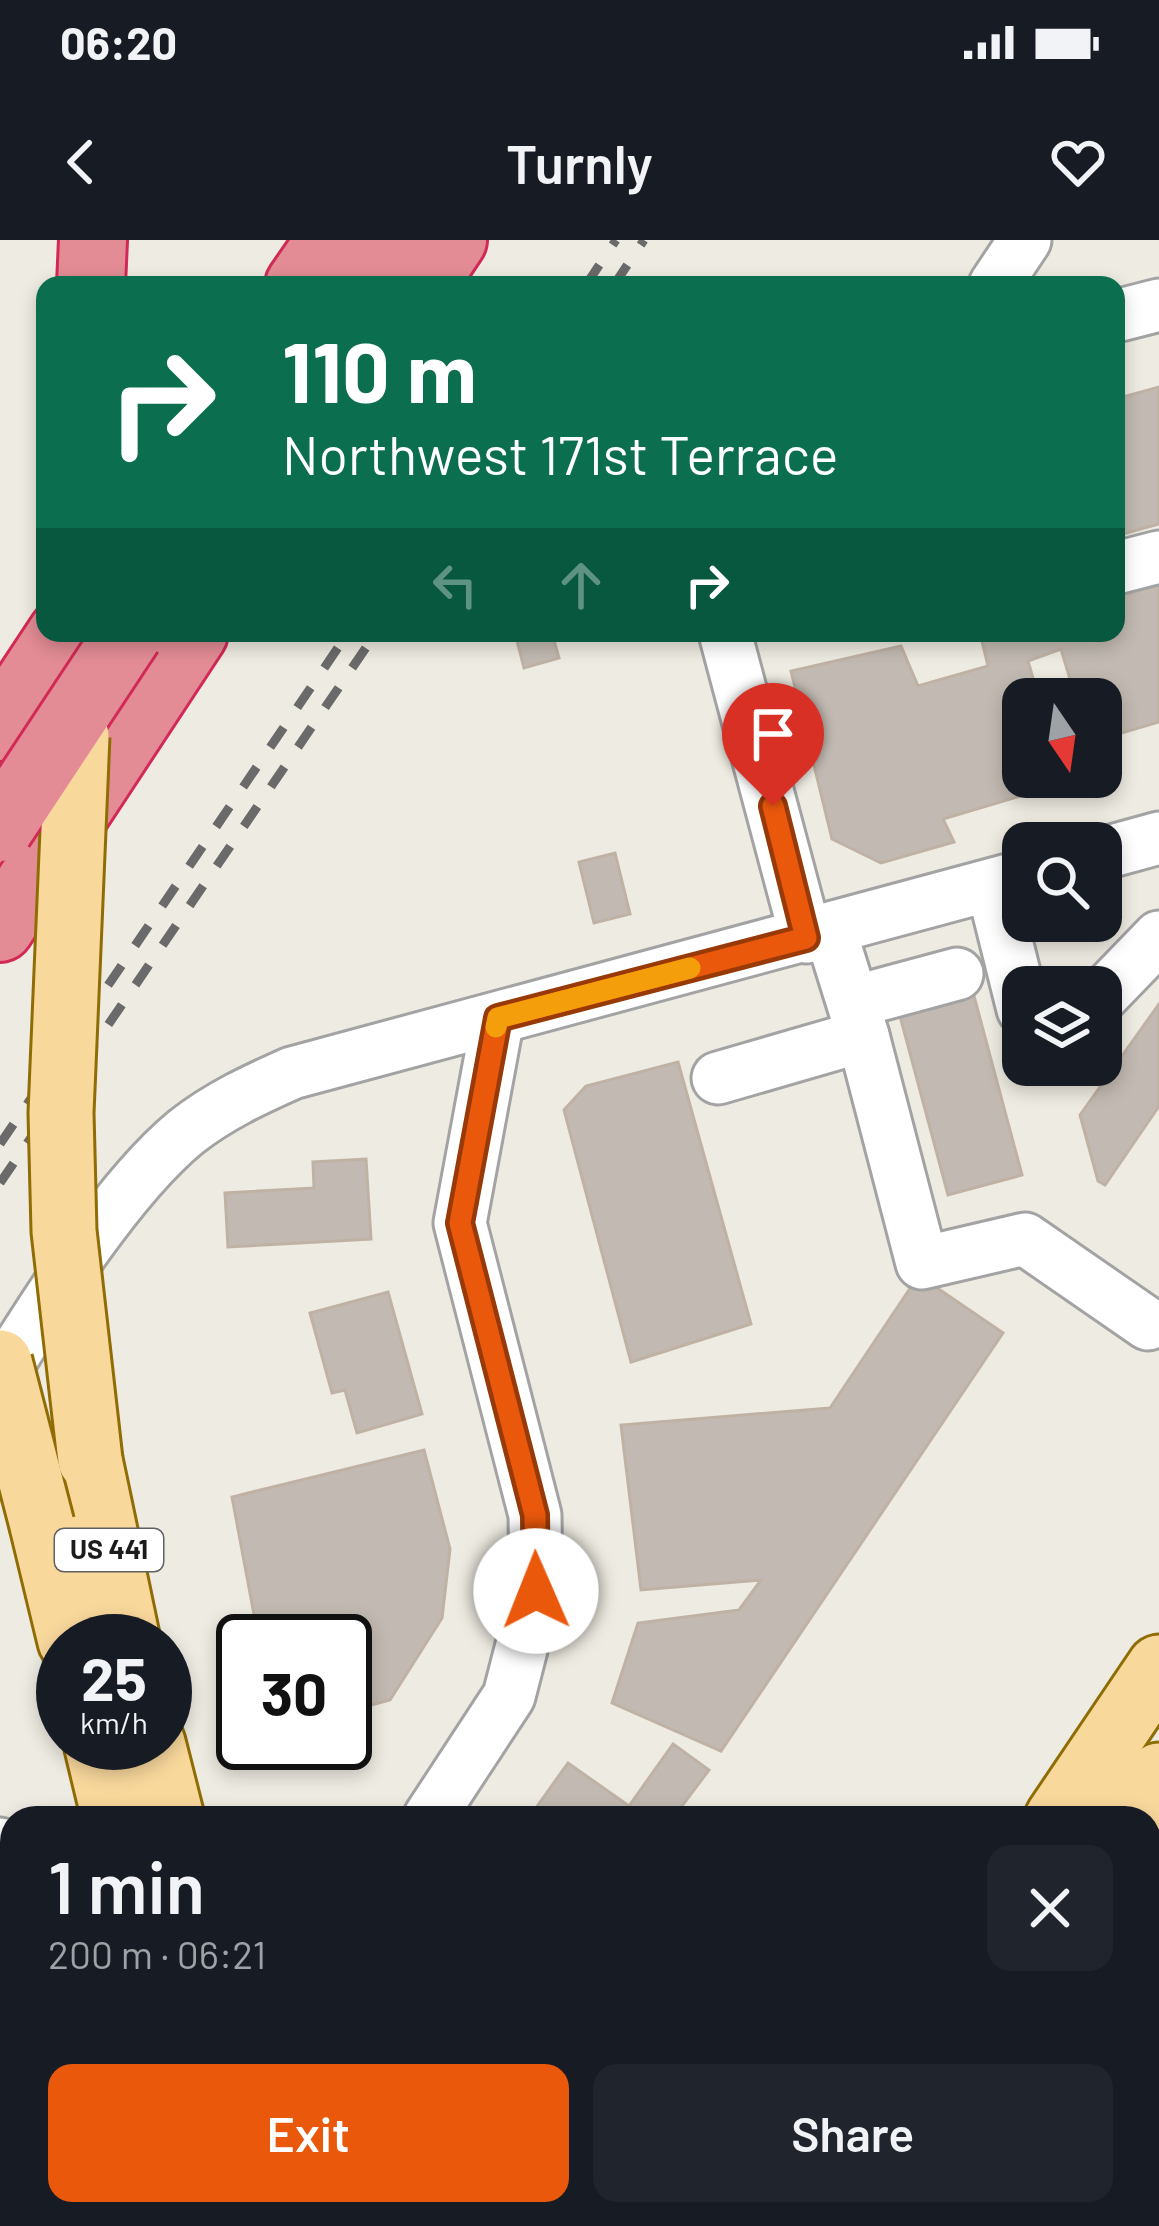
<!DOCTYPE html>
<html lang="en">
<head>
<meta charset="utf-8">
<style>
  body { margin:0; font-family:Barlow,sans-serif; background:#20242c; color:#f1f3f6; height:100vh; display:flex; flex-direction:column; font-size:45px; white-space:nowrap }
  * { box-sizing:border-box; margin:0 }
  p { font-size:39px; color:#9ea1a6 }
  .icon { flex:none; width:66px; height:66px; fill:none; stroke:currentColor; stroke-width:2; stroke-linecap:round; stroke-linejoin:round }
  .map { position:relative; flex:1; overflow:hidden }
  .panel { position:absolute; left:0px; top:1566px; width:1161px; height:420px; display:flex; flex-direction:column; background:#171b24; border-radius:36px 36px 0 0; box-shadow:0 6px 18px #0003 }
  .panel>* { flex:none }
  .banner { position:absolute; left:36px; top:36px; width:1089px; height:366px; border-radius:24px; box-shadow:0 6px 18px #0003; background:#0b6e4f; color:#fff; overflow:hidden }
  .needle { width:78px; rotate:167deg }
  .fabs { position:absolute; left:1002px; top:438px; display:grid; gap:24px }
  .fabs a { display:grid; place-items:center; width:120px; height:120px; border-radius:24px; background:#171b24; box-shadow:0 6px 18px #0003; font-size:60px }
  .speed { position:absolute; left:36px; top:1374px; display:flex; gap:24px; font-size:60px; font-weight:700; text-align:center }
  .speed>* { display:grid; place-content:center; width:156px; height:156px; border-radius:50%; background:#171b24; box-shadow:0 6px 18px #0003; line-height:1 }
  .speed small { font-size:30px; font-weight:400 }
  .speed .limit { border:6px solid #111; border-radius:18px; background:#fff; color:#111 }
  .pin { position:absolute; display:grid; place-items:center; width:102px; height:102px; color:#fff; margin:-123px -51px; border-radius:50% 50% 50% 0; rotate:-45deg; box-shadow:0 0 12px #0007 }
  .pin .icon { rotate:45deg }
  .me { position:absolute; width:132px; margin:-66px; rotate:359deg; stroke-linejoin:round; filter:drop-shadow(0 0 9px #0008) }
  .turn { display:flex; align-items:center; gap:42px; height:252px; padding:0 48px; font-size:54px }
  .turn .icon { width:156px; height:156px; stroke-width:2.5 }
  .turn b { display:block; font-size:84px; line-height:102px }
  .lanes { display:flex; align-items:center; height:114px; padding:0 48px; background:#0003; justify-content:center; gap:60px; direction:ltr }
  .lanes .off { opacity:.35 }
  .round { display:grid; place-items:center; flex:none; width:126px; height:126px; border-radius:24px; background:#20242c }
  .head { display:flex; align-items:center; justify-content:space-between; height:204px; padding:0 48px }
  h1 { font-size:72px; font-weight:600; line-height:90px }
  .button { display:flex; gap:24px; margin-top:auto; padding:24px 48px }
  .button a { flex:1; height:138px; border-radius:24px; background:#ea580c; color:#fff; font-size:48px; font-weight:600; line-height:138px; text-align:center }
  .button a+a { background:#20242c; color:#f1f3f6 }
  .status { display:flex; justify-content:space-between; align-items:center; height:84px; padding:0 60px; background:#171b24; direction:ltr }
  .status svg { height:33px; fill:currentColor }
  header { display:flex; justify-content:space-between; align-items:center; height:156px; padding:0 48px; background:#171b24; font-size:54px; font-weight:600 }
  .map>svg:first-child { display:block }
</style>
</head>
<body>
<div class="status"><b>06:20</b><svg viewBox="0 0 49 12"><path d="M0 12V9h3v3zM5 12V6h3v6zM10 12V3h3v9zM15 12V0h3v12zM26 1h20v11H26zM47 4h2v5h-2z"/></svg></div>
<header><svg class="icon" aria-label="back" viewBox="0 0 24 24"><path d="M15 5l-7 7 7 7"/></svg>Turnly<svg class="icon" aria-label="heart" viewBox="0 0 24 24"><path d="M12 20l-8-8c-3-5 5-10 8-4 3-6 11-1 8 4z"/></svg></header>
<div class="map">
<svg width="1159" height="1986" viewBox="0 0 1159 1986">
  <rect width="100%" height="100%" fill="#eeebe2"/>
  <polygon fill="#e6d4e2" points="0,1886 12,1930 12,1974 24,1974 27,1986 0,1986"/>
  <path fill="#c3e7a9" d="M1159 1600V1718C1150 1683 1137 1632 1159 1600Z"/>
  <g fill="#c2bab2" stroke="#bfb2a5" stroke-width="3">
    <polygon points="1159,147 1159,284 1116,296 1116,159"/>
    <polygon points="1159,345 1159,482 1101,499 1101,459 1076,459 1061,409 1028,421 1039,459 1023,459 1019,524 1024,555 943,579 954,602 881,623 832,599 791,431 901,406 918,446 988,426 980,393 1116,393 1116,357"/>
    <polygon points="515,393 552,393 559,418 524,428"/>
    <polygon points="615,613 630,674 594,683 579,622"/>
    <polygon points="974,756 1022,935 948,955 900,776"/>
    <polygon points="1159,764 1159,866 1105,945 1098,941 1080,875"/>
    <polygon points="678,822 751,1084 631,1122 564,870 586,846"/>
    <polygon points="366,919 371,999 228,1007 225,953 314,948 313,922"/>
    <polygon points="927,1041 1003,1093 721,1511 612,1463 638,1383 739,1370 761,1340 641,1350 621,1185 830,1168 911,1047"/>
    <polygon points="388,1052 422,1174 357,1193 345,1150 332,1153 310,1073"/>
    <polygon points="424,1210 450,1309 442,1378 390,1460 345,1472 345,1401 259,1401 232,1257"/>
    <polygon points="673,1504 709,1530 673,1578 540,1578 533,1572 568,1523 629,1566"/>
  </g>
  <g fill="none" stroke-linecap="round" stroke-linejoin="round">
    <defs>
      <g id="minor">
        <polyline points="995,45 1025,0"/>
        <polyline points="1116,76 1159,65"/>
        <polyline points="1116,328 1159,317"/>
        <polyline points="725,393 806,697"/>
        <polyline points="1101,614 1159,598"/>
        <polyline points="992,645 1023,769"/>
        <polyline points="1101,757 1159,697"/>
        <polyline points="853,762 957,734"/>
        <polyline points="863,796 922,1023 1025,999 1148,1084"/>
        <polyline points="718,838 863,796 830,690"/>
        <path d="M0 1137C47 1062 119 947 186 892 219 866 254 850 292 833L1023 636"/>
        <polyline points="429,1578 509,1456 536,1351 535,1275 460,983 498,778"/>
        <polyline points="0,1604 12,1646"/>
        <polyline points="1149,1829 1159,1866"/>
        <polyline points="106,1974 109,1986"/>
        <polyline points="526,1974 539,1986"/>
      </g>
      <g id="major">
        <polyline points="90,1220 128,1401"/>
        <polyline points="42,1285 70,1401"/>
        <polyline points="96,1503 114,1578"/>
        <polyline points="153,1503 172,1578"/>
        <polyline points="1057,1578 1159,1427"/>
        <polyline points="1130,1578 1159,1535"/>
        <polyline points="212,1974 214,1986"/>
        <polyline points="278,1974 281,1986"/>
        <polyline points="778,1986 787,1974"/>
        <polyline points="855,1986 863,1974"/>
      </g>
      <g id="highway">
        <polyline points="91,45 93,0"/>
        <polyline points="299,45 330,0"/>
        <polyline points="361,45 391,0"/>
        <polyline points="423,45 453,0"/>
        <polyline points="0,487 62,393"/>
        <polyline points="0,688 194,393"/>
      </g>
    </defs>
    <use href="#minor" stroke="#a3a3a3" stroke-width="57"/>
    <use href="#major" stroke="#906c04" stroke-width="69"/>
    <use href="#highway" stroke="#d22956" stroke-width="72"/>
    <use href="#minor" stroke="#fff" stroke-width="51"/>
    <use href="#major" stroke="#f9d89c" stroke-width="63"/>
    <use href="#highway" stroke="#e38c95" stroke-width="66"/>
    <g stroke="#6a6a6a" stroke-width="9" stroke-dasharray="24 24" stroke-linecap="butt">
      <polyline points="586,45 616,0"/>
      <polyline points="614,45 644,0"/>
      <polyline points="0,904 348,393"/>
      <polyline points="0,943 376,393"/>
    </g>
    <defs>
      <g id="major-bridge">
        <polyline points="77,496 61,873 64,991 90,1220"/>
        <polyline points="0,1122 42,1285"/>
      </g>
      <polyline id="highway-bridge" points="0,588 129,393"/>
    </defs>
    <use href="#major-bridge" stroke="#906c04" stroke-width="69" stroke-linecap="butt"/>
    <use href="#highway-bridge" stroke="#d22956" stroke-width="72" stroke-linecap="butt"/>
    <use href="#major-bridge" stroke="#f9d89c" stroke-width="63"/>
    <use href="#highway-bridge" stroke="#e38c95" stroke-width="66"/>
  </g>
  <g fill="none" stroke-linecap="round" stroke-linejoin="round">
    <defs>
      <polyline id="route" points="536,1351 535,1275 460,983 498,778 806,698 773,566"/>
    </defs>
    <use href="#route" stroke="#983908" stroke-width="30"/>
    <use href="#route" stroke="#ea580c" stroke-width="21"/>
    <polyline stroke="#f59e0b" stroke-width="21" points="496,787 498,778 690,728"/>
  </g>
  <g text-anchor="middle" stroke-width="12" stroke-linejoin="round" paint-order="stroke">
    <rect fill="#fff" stroke="#606060" stroke-width="3" x="55" y="1289" width="108" height="42" rx="9"/>
    <g font-size="27" font-weight="bold" fill="#1c1c1c">
      <text x="109" y="1319">US 441</text>
    </g>
  </g>
</svg>
<div class="fabs">
<a><svg class="needle" viewBox="-14 -14 28 28"><path d="M0-13l5 13h-10z" fill="#e53935"/><path d="M0 13l5-13h-10z" fill="#9ea1a6"/></svg></a>
<a><svg class="icon" aria-label="search" viewBox="0 0 24 24"><circle cx="10" cy="10" r="6"/><path d="M15 15l6 6"/></svg></a>
<a><svg class="icon" aria-label="layers" viewBox="0 0 24 24"><path d="M12 4l9 5-9 5-9-5zM3 14l9 5 9-5"/></svg></a>
</div>
<div class="speed"><div>25<small>km/h</small></div><div class="limit">30</div></div>
<div class="pin" style="left:773px;top:566px;background:#d93025"><svg class="icon" aria-label="arrive" viewBox="0 0 24 24"><path d="M6 21V4h12l-3 4 3 4H6"/></svg></div>
<svg class="me" style="left:536px;top:1351px" viewBox="-20 -20 40 40"><circle r="19" fill="#fff"/><path d="M0-13L10 11 0 6-10 11z" fill="#ea580c"/></svg>
<div class="banner">
<div class="turn"><svg class="icon" aria-label="right" viewBox="0 0 24 24"><path d="M7 20v-9h11M14 6l5 5-5 5"/></svg><div><b>110 m</b>Northwest 171st Terrace</div></div>
<div class="lanes"><svg class="icon off" aria-label="left" viewBox="0 0 24 24"><path d="M17 20v-9H6M10 6l-5 5 5 5"/></svg><svg class="icon off" aria-label="ahead" viewBox="0 0 24 24"><path d="M12 20V5M6 11l6-6 6 6"/></svg><svg class="icon" aria-label="right" viewBox="0 0 24 24"><path d="M7 20v-9h11M14 6l5 5-5 5"/></svg></div>
</div>
<section class="panel">
<div class="head"><div><h1>1 min</h1><p>200 m · 06:21</p></div><a class="round"><svg class="icon" aria-label="close" viewBox="0 0 24 24"><path d="M6 6l12 12M18 6L6 18"/></svg></a></div>
<div class="button"><a>Exit</a><a>Share</a></div>
</section>
</div>
</body>
</html>
